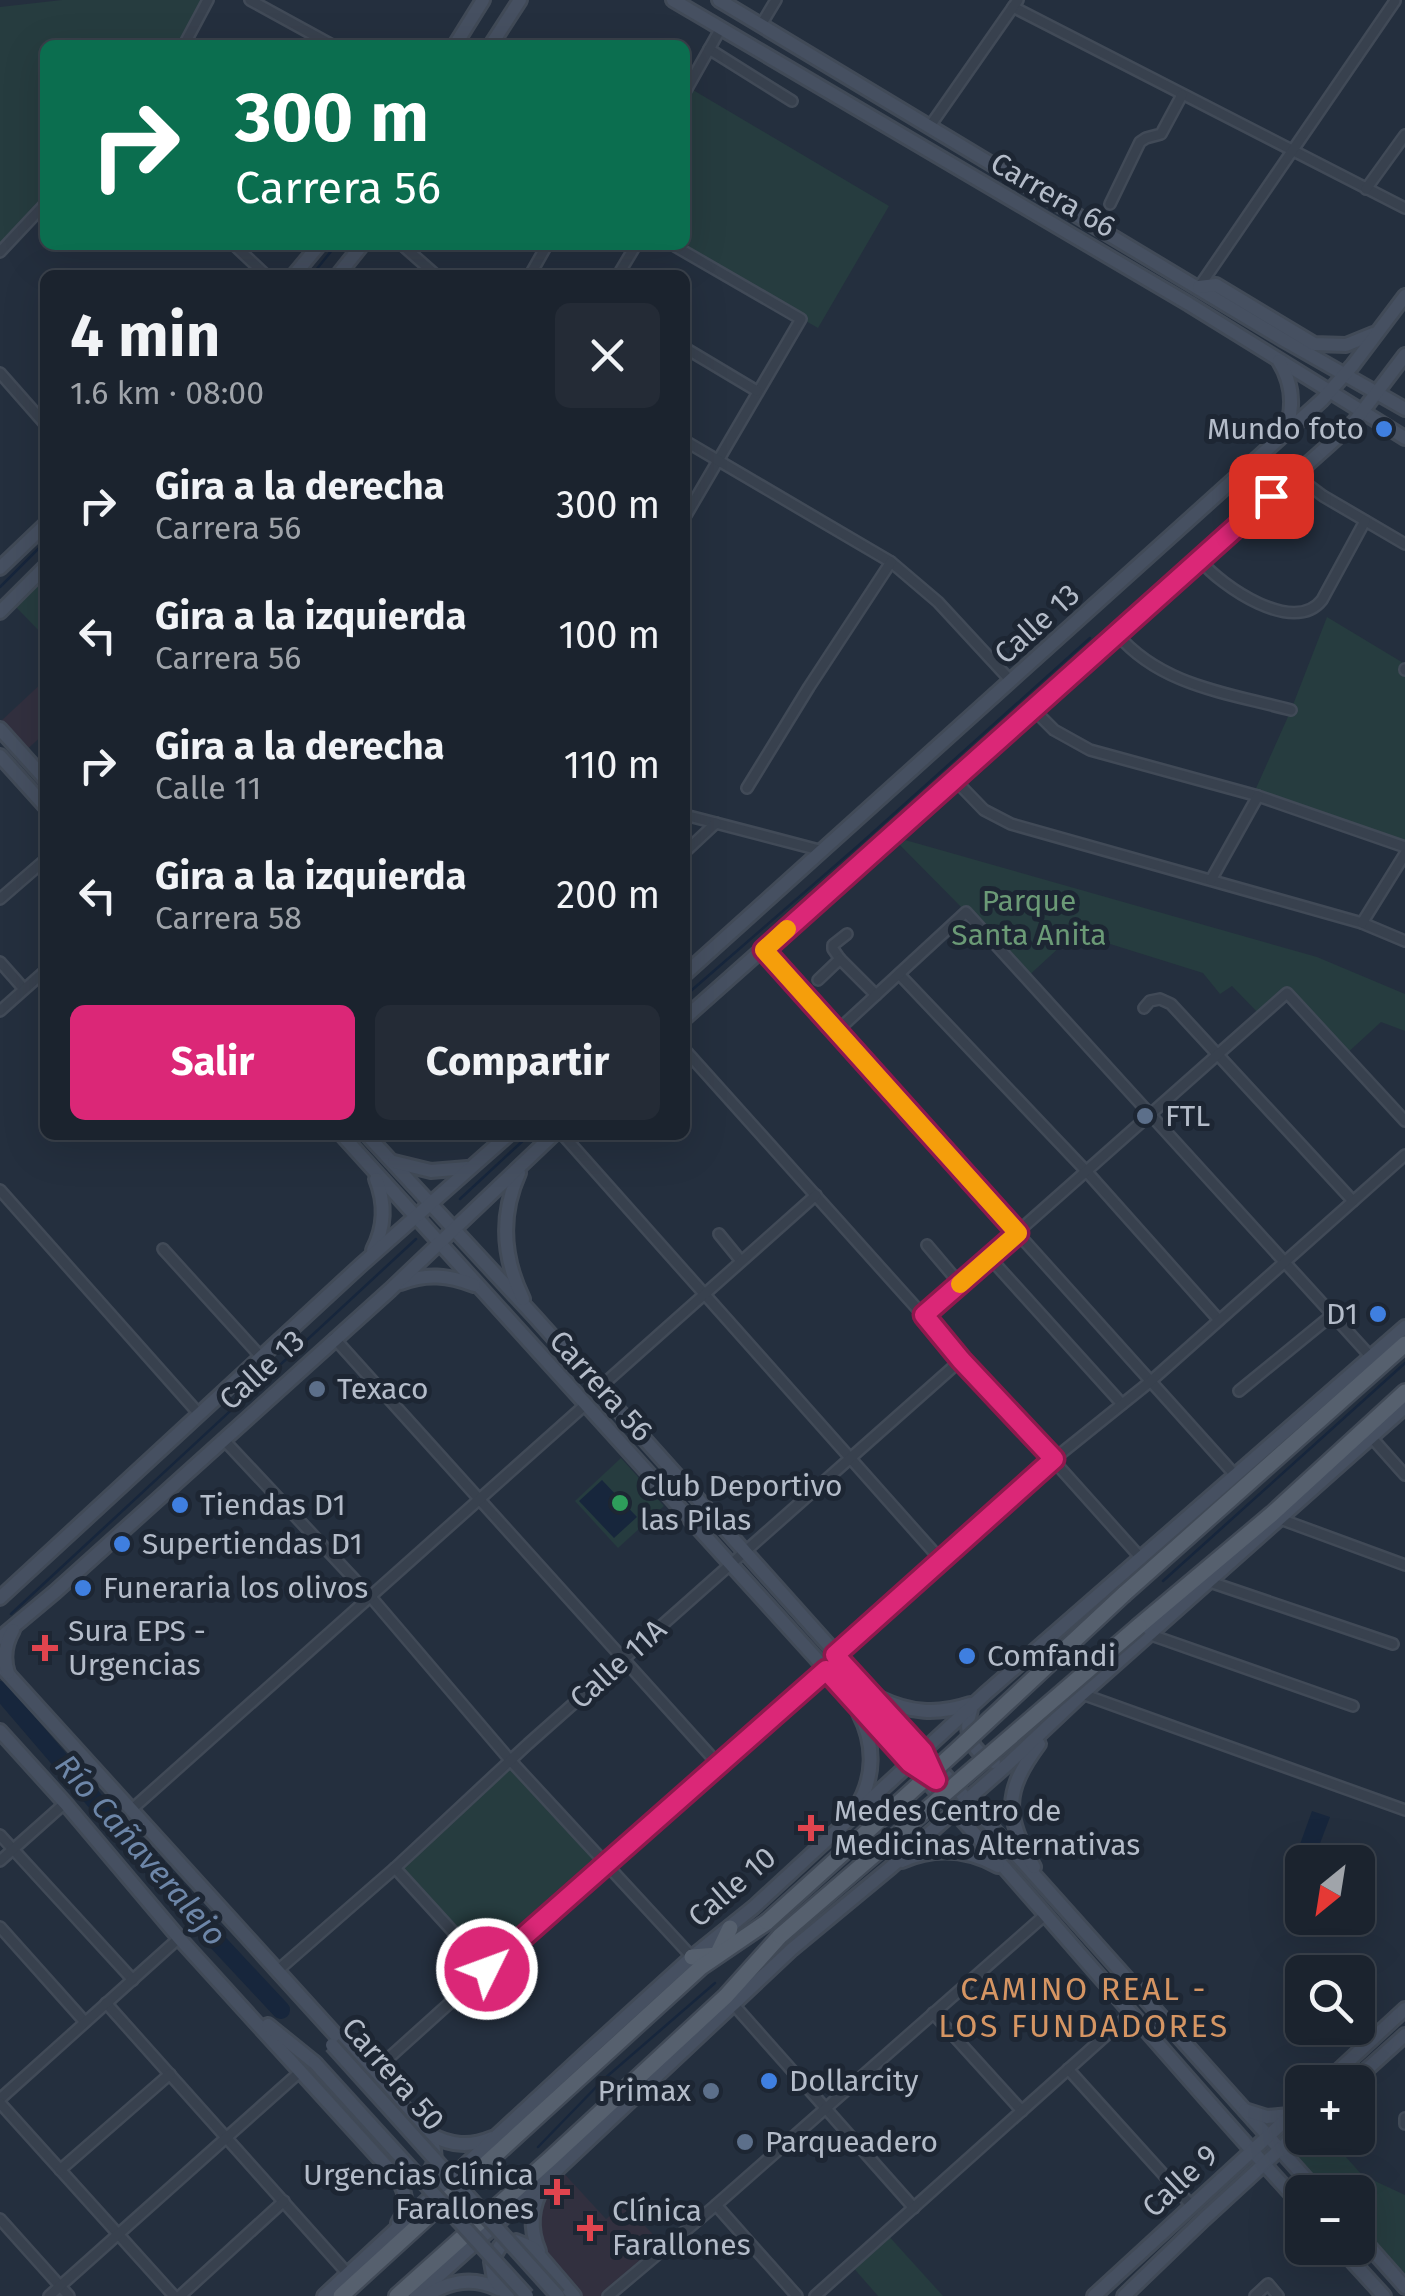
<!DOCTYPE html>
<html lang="es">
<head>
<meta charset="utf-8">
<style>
  body { margin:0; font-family:"Fira Sans",sans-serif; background:#242b36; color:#f1f3f6; height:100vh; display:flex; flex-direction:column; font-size:38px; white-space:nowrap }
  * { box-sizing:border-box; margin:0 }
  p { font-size:32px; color:#a0a4aa }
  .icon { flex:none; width:55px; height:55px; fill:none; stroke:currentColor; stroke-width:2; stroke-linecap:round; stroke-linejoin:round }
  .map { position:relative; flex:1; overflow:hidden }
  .drawer { position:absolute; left:40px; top:270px; width:650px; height:870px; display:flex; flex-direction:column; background:#1b232e; border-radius:15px; box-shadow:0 10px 40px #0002,0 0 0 2px #39404a }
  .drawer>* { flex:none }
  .hud { position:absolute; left:40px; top:40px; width:650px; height:210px; border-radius:15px; box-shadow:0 10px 40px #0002,0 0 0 2px #39404a; background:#0b6e4f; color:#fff; overflow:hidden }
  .needle { width:65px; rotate:210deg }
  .fabs { position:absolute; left:1285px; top:1845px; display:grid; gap:20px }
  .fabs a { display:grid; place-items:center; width:90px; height:90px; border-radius:15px; background:#1b232e; box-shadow:0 10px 40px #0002,0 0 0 2px #39404a; font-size:50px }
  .pin { position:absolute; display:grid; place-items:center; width:85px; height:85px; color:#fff; margin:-42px; border-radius:20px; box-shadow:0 5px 15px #0006 }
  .me { position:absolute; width:110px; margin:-55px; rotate:48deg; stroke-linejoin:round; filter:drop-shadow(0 0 8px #0008) }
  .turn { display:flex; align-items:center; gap:35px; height:210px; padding:0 30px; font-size:45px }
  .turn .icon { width:130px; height:130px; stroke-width:2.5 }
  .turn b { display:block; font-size:70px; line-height:85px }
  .round { display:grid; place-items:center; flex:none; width:105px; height:105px; border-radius:15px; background:#242b36 }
  .head { display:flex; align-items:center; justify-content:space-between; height:170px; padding:0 30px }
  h1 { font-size:60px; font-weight:700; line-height:75px }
  .button { display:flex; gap:20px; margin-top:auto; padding:20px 30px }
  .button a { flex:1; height:115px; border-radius:15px; background:#db2777; color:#fff; font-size:40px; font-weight:700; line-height:115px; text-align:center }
  .button a+a { background:#242b36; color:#f1f3f6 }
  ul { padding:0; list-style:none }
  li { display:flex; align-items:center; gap:30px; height:130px; padding:0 30px }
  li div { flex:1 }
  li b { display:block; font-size:38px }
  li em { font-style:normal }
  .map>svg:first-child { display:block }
</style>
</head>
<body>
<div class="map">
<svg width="1405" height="2296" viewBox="0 0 1405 2296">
  <rect width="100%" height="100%" fill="#242f3e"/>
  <g fill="#32303f">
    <polygon points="45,680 45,733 22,754 0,729 0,722"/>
    <polygon points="559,2168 606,2219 624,2204 666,2248 608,2296 574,2296 545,2262 532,2216"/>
  </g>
  <g fill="#263c3f">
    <polygon points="62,0 208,0 184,45 45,45 45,204 0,252 0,7"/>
    <polygon points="688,87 889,206 818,328 673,245 685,245 685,92"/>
    <polygon points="45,567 45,637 14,605"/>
    <polygon points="1327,617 1405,664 1405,847 1253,795 1291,710"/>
    <polygon points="891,836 1317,957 1405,994 1405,1031 1381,1022 1344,1056 1287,994 1262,1017 1232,986 1220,994 1203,973 1075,933 1025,979 966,912"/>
    <polygon points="621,1458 664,1506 618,1548 575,1501"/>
    <polygon points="510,1760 606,1862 487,1969 395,1868"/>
    <polygon points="1302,2129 1302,2138 1329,2138 1362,2175 1405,2195 1405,2287 1358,2234 1358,2192 1318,2192 1279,2151"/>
    <polygon points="886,2233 943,2296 878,2296 851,2265"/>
  </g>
  <g fill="#17263c">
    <polygon points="602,1480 637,1517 614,1538 579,1501"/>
    <polygon points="1312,1811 1330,1817 1316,1854 1299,1847"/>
  </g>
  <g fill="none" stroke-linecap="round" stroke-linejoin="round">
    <g stroke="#17263c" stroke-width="2.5">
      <polyline points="312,275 336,245"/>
      <polyline points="0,587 45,542"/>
      <polyline points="685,996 859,845 1090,638"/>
      <polyline points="460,1199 529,1135"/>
      <polyline points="1163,1581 1405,1363"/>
      <polyline points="11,1614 416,1239"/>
      <polyline points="538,2147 604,2079 715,1983"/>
    </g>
    <polyline stroke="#17263c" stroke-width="18" points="0,1690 198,1921 281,2010"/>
    <defs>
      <g id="street">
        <polyline points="250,0 332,45"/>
        <polyline points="1013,7 1405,208"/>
        <polyline points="761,25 776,0"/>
        <polyline points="184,45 208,0"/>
        <polyline points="709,49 792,101"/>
        <polyline points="685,92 721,28"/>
        <polyline points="930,126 1018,0"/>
        <polyline points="1366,189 1405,135"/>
        <polyline points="1110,204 1140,142 1146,138 1161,134 1182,95"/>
        <polyline points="234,245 266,275"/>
        <polyline points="402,245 436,275"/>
        <polyline points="673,245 801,319 685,517"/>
        <polyline points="0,252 45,204"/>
        <polyline points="530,275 547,245"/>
        <polyline points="618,275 636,245"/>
        <polyline points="1199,287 1395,1"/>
        <polyline points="685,348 757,391"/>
        <polyline points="0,373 45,424"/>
        <polyline points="685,441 891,562 938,602 1011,681"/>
        <polyline points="1295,475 1323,496 1405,544"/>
        <path d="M1200 560C1221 586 1294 636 1322 600L1365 521"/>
        <path d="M1117 634C1161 686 1228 693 1291 710"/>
        <polyline points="1405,670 1405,669"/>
        <polyline points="1033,709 1054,730 1090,750 1258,796 1405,847"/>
        <polyline points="954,779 984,810 1011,824 1362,923 1405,941"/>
        <polyline points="747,788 809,687 891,562"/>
        <polyline points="685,815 823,851"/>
        <polyline points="685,852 716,823"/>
        <polyline points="1211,880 1258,796"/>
        <polyline points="0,899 45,860"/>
        <polyline points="1362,923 1405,854"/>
        <polyline points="763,950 1235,1475"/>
        <polyline points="840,959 833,949 833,945 847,934"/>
        <polyline points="0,962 24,989"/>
        <polyline points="899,974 1087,1172 1219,1320"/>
        <polyline points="818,980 840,959 876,995"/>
        <polyline points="1144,1008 1150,1001 1160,999 1171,1004 1353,1201"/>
        <polyline points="0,1011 45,971"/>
        <polyline points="837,1031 966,912 1371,1357"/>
        <polyline points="685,1050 1140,1557"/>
        <polyline points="563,1135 940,1559"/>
        <polyline points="0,1190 200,1415"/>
        <polyline points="719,1234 741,1261"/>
        <polyline points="927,1245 960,1284"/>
        <polyline points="163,1249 262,1358"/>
        <polyline points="990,1258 1122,1404"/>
        <polyline points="924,1315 1287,993 1405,1121"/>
        <polyline points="334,1338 718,1764"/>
        <polyline points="598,1389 816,1195"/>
        <polyline points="1239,1391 1332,1315"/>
        <polyline points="1372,1438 1405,1475"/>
        <polyline points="223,1439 370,1596 510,1760 692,1957"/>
        <polyline points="1280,1519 1405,1565"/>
        <polyline points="1210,1582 1393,1644"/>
        <polyline points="1151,1635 1353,1706"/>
        <polyline points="835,1655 1054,1459 1151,1381 1405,1155"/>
        <polyline points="1082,1694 1405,1810"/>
        <polyline points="131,1810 585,1405"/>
        <polyline points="0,1835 133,1980"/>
        <polyline points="0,1861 65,1803"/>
        <polyline points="395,1868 487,1969"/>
        <polyline points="0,1927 85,2022"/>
        <polyline points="277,1971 395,1868 528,1744 961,1360"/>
        <polyline points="106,2003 348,2274"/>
        <polyline points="734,2005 914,2208"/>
        <polyline points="933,2013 1022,2111"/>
        <polyline points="1068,2069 1191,2205"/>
        <polyline points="371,2074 606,1862 826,1670"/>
        <polyline points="0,2099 179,1938"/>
        <polyline points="0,2103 174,2296"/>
        <polyline points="1405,2118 1405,2124"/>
        <polyline points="60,2170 170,2074"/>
        <polyline points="716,2205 797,2296"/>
        <polyline points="0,2219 69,2296"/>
        <polyline points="49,2296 301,2071"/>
        <polyline points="180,2296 284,2201"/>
        <polyline points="608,2296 716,2205 1045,1915"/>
        <polyline points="815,2296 1131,2013"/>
        <polyline points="1255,2296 1268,2284 1278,2296"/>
      </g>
      <g id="secondary">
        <polyline points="673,0 1189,304 1405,438"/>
        <polyline points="719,0 1284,340 1405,409"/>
        <polyline points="455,45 483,0"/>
        <polyline points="491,45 520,0"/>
        <polyline points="294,275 319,245"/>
        <polyline points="338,275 362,245"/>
        <polyline points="1199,287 1216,285 1314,344 1346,345 1373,334"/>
        <path d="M1279 361C1293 384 1295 407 1285 432"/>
        <polyline points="0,568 45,525"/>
        <polyline points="0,612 45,567"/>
        <polyline points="0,729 45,779"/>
        <polyline points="0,756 45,806"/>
        <polyline points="685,974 1322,400 1353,365 1405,296"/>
        <polyline points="685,1018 1330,444 1355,421 1405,355"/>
        <path d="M342 1135C546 1362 753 1587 957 1814 1073 1944 1185 2078 1302 2206"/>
        <polyline points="367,1135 535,1317 1318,2192"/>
        <polyline points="394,1162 431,1171 467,1168"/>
        <path d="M519 1173C500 1215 503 1258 523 1299"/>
        <path d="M373 1250C385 1227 386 1204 376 1179"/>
        <path d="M401 1283C426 1273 448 1275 474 1285"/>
        <polyline points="0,1598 361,1265 508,1135"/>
        <polyline points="0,1638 55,1592 390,1290 553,1135"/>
        <path d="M0 1665 371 2074 425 2129C451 2166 419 2197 388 2168"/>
        <path d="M8 1673C3 1658 5 1644 13 1630"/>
        <path d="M879 1698C910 1713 937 1715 970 1704"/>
        <path d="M971 1710C963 1733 972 1752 994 1762"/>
        <path d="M0 1731 65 1803 179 1938 398 2179C407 2194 408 2208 398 2223"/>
        <path d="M866 1804C898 1798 919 1816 910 1849"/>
        <path d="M856 1808C875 1778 875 1744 859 1713"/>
        <path d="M902 1861C934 1847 967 1849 998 1866"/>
        <path d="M1034 1867C1005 1815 1003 1793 1039 1744"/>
        <polyline points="268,2025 315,2063"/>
        <polyline points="1326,2082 1405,2009"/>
        <polyline points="1353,2082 1405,2035"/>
        <polyline points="1245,2110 1267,2117 1289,2115"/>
        <path d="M430 2134C451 2146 470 2147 492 2138"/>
        <polyline points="1358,2234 1405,2287"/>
        <polyline points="1340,2248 1384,2296"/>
        <path d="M539 2251C529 2228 531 2206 544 2185"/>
        <polyline points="324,2296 583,2056 692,1957 754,1907 985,1694 1405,1327"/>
        <polyline points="416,2296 559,2168 792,1949 891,1867 1008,1764 1082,1694 1405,1407"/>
        <path d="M426 2296C449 2281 473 2276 498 2289"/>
        <polyline points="508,2296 494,2279 491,2262 500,2246 516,2241 533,2248 574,2296"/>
        <polyline points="1094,2296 1302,2105"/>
        <polyline points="1124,2296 1204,2219 1302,2129"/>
      </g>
      <g id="primary">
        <polyline points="1124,1594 1405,1344"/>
        <polyline points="1139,1626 1272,1514 1405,1392"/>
        <polyline points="692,1957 717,1955 730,1928"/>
        <polyline points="341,2296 701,1967 767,1922"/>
        <polyline points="397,2296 550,2159 726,1996 780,1936"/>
      </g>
    </defs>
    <use href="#street" stroke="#414a57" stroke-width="14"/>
    <use href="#secondary" stroke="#414a57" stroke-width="18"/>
    <use href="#primary" stroke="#414a57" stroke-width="20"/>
    <use href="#street" stroke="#38414e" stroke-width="9"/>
    <use href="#secondary" stroke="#465061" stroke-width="12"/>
    <use href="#primary" stroke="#56606e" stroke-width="15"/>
    <defs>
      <g id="secondary-bridge">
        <polyline points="332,2045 558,2296"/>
        <polyline points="315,2063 527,2296"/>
      </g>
      <g id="primary-bridge">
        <polyline points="767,1922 957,1750 1124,1594"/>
        <polyline points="780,1936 1139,1626"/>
      </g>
    </defs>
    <use href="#secondary-bridge" stroke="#414a57" stroke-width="18" stroke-linecap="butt"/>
    <use href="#primary-bridge" stroke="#414a57" stroke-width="20" stroke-linecap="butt"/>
    <use href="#secondary-bridge" stroke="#465061" stroke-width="12"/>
    <use href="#primary-bridge" stroke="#56606e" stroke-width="15"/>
  </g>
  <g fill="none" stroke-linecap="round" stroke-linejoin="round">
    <defs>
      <polyline id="route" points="487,1969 826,1670 910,1763 936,1780 923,1751 835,1655 1054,1459 961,1360 924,1315 1018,1233 764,950 1271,496"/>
    </defs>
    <use href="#route" stroke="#8e194d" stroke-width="25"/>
    <use href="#route" stroke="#db2777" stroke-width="18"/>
    <polyline stroke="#f59e0b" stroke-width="18" points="787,929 764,950 1018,1233 960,1284"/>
  </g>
  <g fill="#3f7fe0" stroke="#1d2633" stroke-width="4">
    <circle cx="1384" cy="429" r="10"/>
    <circle cx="1378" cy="1314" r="10"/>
    <circle cx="180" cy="1505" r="10"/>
    <circle cx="122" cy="1544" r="10"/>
    <circle cx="83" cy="1588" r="10"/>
    <circle cx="967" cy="1656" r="10"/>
    <circle cx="769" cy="2081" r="10"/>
  </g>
  <g fill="#5c6f8a" stroke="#1d2633" stroke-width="4">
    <circle cx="1145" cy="1116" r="10"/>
    <circle cx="317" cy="1389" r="10"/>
    <circle cx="711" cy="2091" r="10"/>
    <circle cx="745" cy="2142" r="10"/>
  </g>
  <circle fill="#2e9e5b" stroke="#1d2633" stroke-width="4" cx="620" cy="1503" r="10"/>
  <g fill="#e0444e" stroke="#1d2633" stroke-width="4">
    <path d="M40 1633h10v10h10v10h-10v10h-10v-10h-10v-10h10z"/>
    <path d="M806 1813h10v10h10v10h-10v10h-10v-10h-10v-10h10z"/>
    <path d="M552 2177h10v10h10v10h-10v10h-10v-10h-10v-10h10z"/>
    <path d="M585 2213h10v10h10v10h-10v10h-10v-10h-10v-10h10z"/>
  </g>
  <g text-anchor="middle" stroke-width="10" stroke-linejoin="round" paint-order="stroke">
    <g font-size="30" fill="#b4bcc9" stroke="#1d2633">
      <text transform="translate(1053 195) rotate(30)" y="10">Carrera 66</text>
      <text transform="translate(1037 624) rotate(-42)" y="10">Calle 13</text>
      <text transform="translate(262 1370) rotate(-42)" y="10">Calle 13</text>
      <text transform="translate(601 1386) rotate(48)" y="10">Carrera 56</text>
      <text transform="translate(618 1664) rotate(-42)" y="10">Calle 11A</text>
      <text transform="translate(732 1887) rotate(-41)" y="10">Calle 10</text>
      <text transform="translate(393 2074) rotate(49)" y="10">Carrera 50</text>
      <text transform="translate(1180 2181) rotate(-43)" y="10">Calle 9</text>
    </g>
    <g font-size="30" fill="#b4bcc9" stroke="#1d2633" text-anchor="start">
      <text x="1364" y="439" text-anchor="end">Mundo foto</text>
      <text x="1165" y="1126">FTL</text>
      <text x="1358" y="1324" text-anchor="end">D1</text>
      <text x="337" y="1399">Texaco</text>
      <text x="640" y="1496">Club Deportivo<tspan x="640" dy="34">las Pilas</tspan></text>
      <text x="200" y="1515">Tiendas D1</text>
      <text x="142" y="1554">Supertiendas D1</text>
      <text x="103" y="1598">Funeraria los olivos</text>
      <text x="68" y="1641">Sura EPS -<tspan x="68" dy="34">Urgencias</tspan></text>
      <text x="987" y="1666">Comfandi</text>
      <text x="834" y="1821">Medes Centro de<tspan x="834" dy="34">Medicinas Alternativas</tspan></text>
      <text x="789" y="2091">Dollarcity</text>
      <text x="691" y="2101" text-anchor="end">Primax</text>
      <text x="765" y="2152">Parqueadero</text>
      <text x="534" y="2185" text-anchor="end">Urgencias Clínica<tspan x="534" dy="34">Farallones</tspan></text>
      <text x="612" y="2221">Clínica<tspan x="612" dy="34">Farallones</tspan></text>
    </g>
    <g font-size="30" fill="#6b9a76" stroke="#1d2633">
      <text x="1029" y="911">Parque<tspan x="1029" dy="34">Santa Anita</tspan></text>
    </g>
    <g font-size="32" font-style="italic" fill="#6d86a8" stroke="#1d2633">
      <text transform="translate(141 1850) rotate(49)" y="11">Río Cañaveralejo</text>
    </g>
    <g font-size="32" letter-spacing="2.5" fill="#d59563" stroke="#1d2633">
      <text x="1084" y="2000">CAMINO REAL -<tspan x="1084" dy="37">LOS FUNDADORES</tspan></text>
    </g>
  </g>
</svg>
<div class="fabs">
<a><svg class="needle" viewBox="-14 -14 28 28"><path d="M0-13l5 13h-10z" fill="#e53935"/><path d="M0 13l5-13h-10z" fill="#a0a4aa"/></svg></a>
<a><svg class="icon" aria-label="search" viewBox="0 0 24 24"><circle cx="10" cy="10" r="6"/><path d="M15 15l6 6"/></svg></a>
<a>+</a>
<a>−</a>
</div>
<div class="pin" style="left:1271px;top:496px;background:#d93025"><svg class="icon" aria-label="arrive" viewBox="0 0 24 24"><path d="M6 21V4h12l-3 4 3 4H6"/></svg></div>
<svg class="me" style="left:487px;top:1969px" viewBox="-20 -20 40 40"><circle r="17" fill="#db2777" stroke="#fff" stroke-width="3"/><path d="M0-11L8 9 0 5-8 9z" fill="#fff"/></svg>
<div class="hud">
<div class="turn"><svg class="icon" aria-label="right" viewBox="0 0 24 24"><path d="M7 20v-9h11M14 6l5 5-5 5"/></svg><div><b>300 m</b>Carrera 56</div></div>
</div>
<section class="drawer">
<div class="head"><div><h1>4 min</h1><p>1.6 km · 08:00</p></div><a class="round"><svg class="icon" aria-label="close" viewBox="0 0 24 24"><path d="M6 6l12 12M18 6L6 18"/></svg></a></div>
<ul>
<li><svg class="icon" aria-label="right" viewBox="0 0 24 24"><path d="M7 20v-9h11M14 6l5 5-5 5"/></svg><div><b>Gira a la derecha</b><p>Carrera 56</p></div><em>300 m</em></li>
<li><svg class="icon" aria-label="left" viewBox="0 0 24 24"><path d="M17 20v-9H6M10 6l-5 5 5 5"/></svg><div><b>Gira a la izquierda</b><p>Carrera 56</p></div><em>100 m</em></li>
<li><svg class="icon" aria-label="right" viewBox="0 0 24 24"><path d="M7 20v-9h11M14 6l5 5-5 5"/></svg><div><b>Gira a la derecha</b><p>Calle 11</p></div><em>110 m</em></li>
<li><svg class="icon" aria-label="left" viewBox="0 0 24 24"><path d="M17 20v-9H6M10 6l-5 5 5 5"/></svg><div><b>Gira a la izquierda</b><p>Carrera 58</p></div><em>200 m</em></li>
</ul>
<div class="button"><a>Salir</a><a>Compartir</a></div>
</section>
</div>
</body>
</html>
